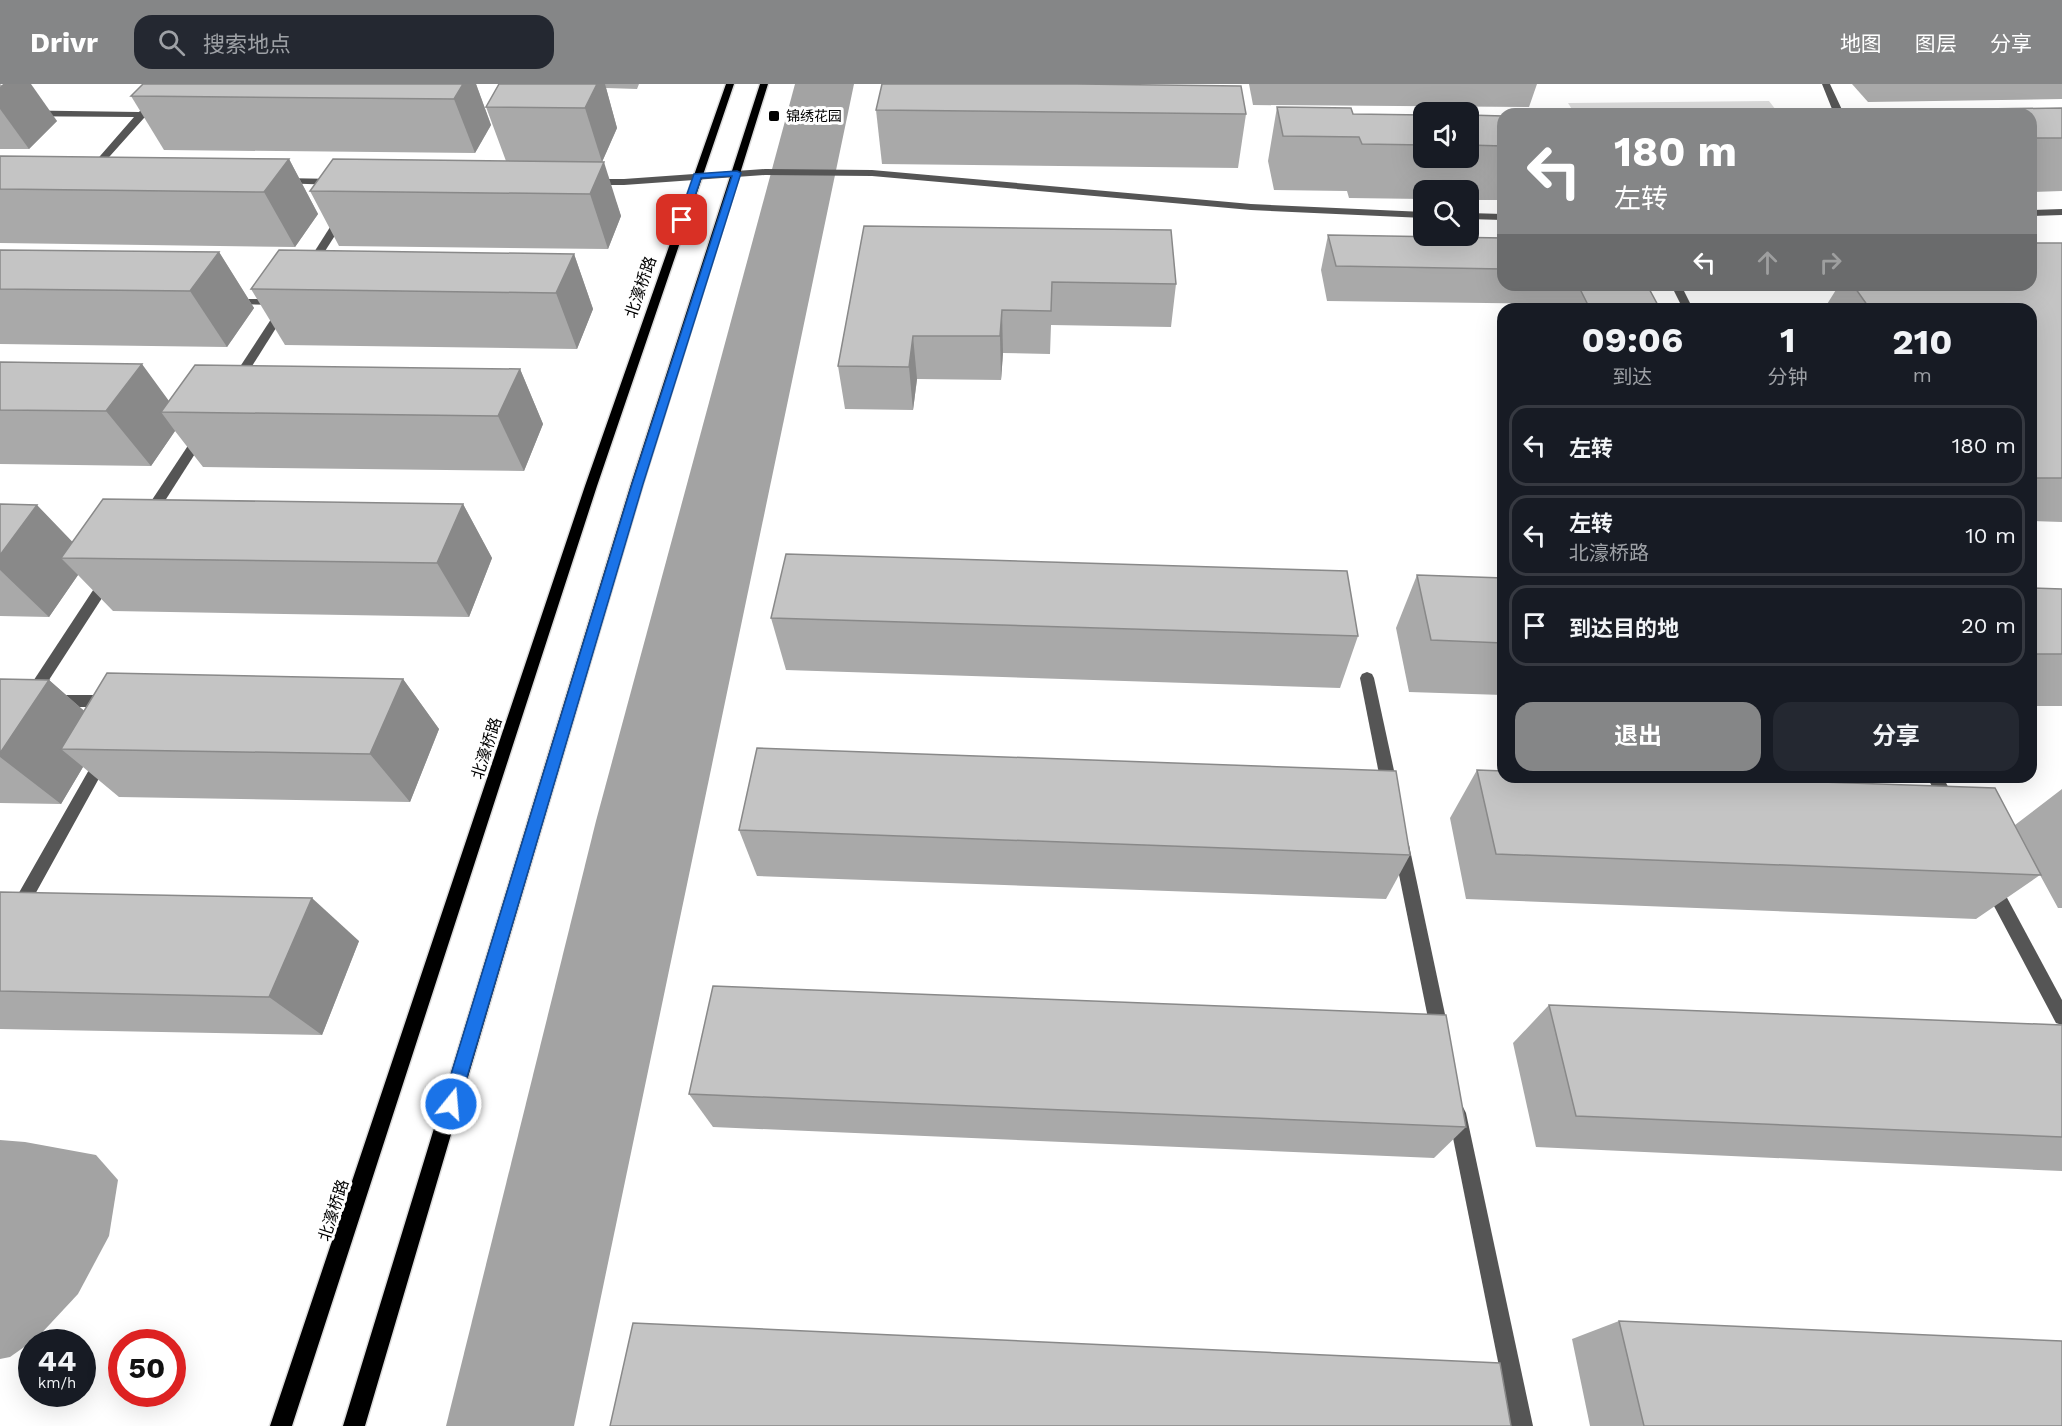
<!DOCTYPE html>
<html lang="zh">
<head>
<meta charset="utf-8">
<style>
  body { margin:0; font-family:"Work Sans","Noto Sans SC",sans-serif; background:#242831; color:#f1f3f6; height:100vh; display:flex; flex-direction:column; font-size:22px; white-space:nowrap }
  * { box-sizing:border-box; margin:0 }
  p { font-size:20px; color:#9ea1a6 }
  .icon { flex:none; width:33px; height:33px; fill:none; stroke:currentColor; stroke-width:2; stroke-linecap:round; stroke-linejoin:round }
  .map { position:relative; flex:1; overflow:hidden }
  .panel { position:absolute; left:1497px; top:219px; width:540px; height:480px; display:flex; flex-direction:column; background:#171b24; border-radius:18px; box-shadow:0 6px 24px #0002 }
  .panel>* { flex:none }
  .top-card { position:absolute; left:1497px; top:24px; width:540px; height:183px; border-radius:18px; box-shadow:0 6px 24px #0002; background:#858687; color:#fff; overflow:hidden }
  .tools { position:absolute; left:1413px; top:18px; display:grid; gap:12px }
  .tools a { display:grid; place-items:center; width:66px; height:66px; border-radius:12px; background:#171b24; box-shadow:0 6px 24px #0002; font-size:30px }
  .speed { position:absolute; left:18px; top:1245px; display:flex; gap:12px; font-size:30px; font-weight:700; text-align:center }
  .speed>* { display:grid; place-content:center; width:78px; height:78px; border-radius:50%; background:#171b24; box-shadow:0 6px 24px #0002; line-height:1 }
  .speed small { font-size:15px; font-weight:400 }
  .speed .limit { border:9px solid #d22; background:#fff; color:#111 }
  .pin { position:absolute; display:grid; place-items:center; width:51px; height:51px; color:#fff; margin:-26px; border-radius:12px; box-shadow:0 3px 9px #0006 }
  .me { position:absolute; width:66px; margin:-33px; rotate:17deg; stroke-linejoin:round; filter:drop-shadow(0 0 4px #0008) }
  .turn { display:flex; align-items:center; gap:21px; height:126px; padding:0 18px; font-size:27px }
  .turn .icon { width:78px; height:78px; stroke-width:2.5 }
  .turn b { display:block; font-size:42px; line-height:51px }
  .lanes { display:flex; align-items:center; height:57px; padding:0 18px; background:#0003; justify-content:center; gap:30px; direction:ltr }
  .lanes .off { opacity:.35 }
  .eta { display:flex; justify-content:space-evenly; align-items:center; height:102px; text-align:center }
  .eta b { font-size:36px; font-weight:700; line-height:42px }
  .cta { display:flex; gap:12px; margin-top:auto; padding:12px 18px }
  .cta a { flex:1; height:69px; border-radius:18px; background:#858687; color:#fff; font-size:24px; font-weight:700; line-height:69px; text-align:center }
  .cta a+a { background:#242831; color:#f1f3f6 }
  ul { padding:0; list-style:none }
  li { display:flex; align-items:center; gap:18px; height:81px; margin:0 12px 9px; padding:0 6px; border:3px solid #363941; border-radius:18px }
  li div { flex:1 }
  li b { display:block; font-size:22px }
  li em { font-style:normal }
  header { display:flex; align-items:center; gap:36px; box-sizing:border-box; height:84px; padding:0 30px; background:#858687; color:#fff }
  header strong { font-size:28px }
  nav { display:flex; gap:33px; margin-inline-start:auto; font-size:21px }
  .search { width:420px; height:54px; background:#242831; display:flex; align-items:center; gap:15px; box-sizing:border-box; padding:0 21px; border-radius:18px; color:#9ea1a6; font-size:22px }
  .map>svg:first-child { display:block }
</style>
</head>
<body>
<header>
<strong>Drivr</strong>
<div class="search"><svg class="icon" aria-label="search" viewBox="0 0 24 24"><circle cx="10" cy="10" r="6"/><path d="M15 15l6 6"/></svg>搜索地点</div>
<nav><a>地图</a><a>图层</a><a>分享</a></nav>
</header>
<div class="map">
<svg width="2062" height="1342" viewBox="0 0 2062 1342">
  <rect width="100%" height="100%" fill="#fff"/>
  <polygon fill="#dcdcdc" points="1769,17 1779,30 1575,30 1568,19"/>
  <g fill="#a3a3a3">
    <polygon points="795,0 854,0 574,1342 446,1342 596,737"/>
    <polygon points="0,1056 25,1058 96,1071 118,1096 109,1152 78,1210 37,1254 10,1273 0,1275"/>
  </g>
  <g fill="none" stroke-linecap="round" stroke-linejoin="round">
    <defs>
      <g id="major">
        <polygon points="726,0 734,0 597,402 292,1342 270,1342 585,402"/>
        <polygon points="760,0 768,0 643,400 365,1342 343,1342 631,400"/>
      </g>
    </defs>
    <use href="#major" stroke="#dbdbdb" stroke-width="3"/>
    <g fill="#555" fill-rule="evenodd">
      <polygon points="164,0 173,0 149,28 165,29 165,33 144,34 93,91 87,91 87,87 134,33 0,32 0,26 139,28"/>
      <polygon points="1822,0 1830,0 1844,30 1834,30"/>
      <polygon points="765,85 872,86 1251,120 1424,128 1424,134 1251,126 872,92 765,91 624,101 591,101 586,98 591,95 624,95"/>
      <polygon points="282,94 336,95 341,98 336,101 279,99 279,95"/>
      <polygon points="2062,125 2062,131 2031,132 2031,126"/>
      <polygon points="339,129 348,131 313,186 305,186 304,184"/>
      <polygon points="1468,129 1503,130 1503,136 1468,135"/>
      <polygon points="1671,201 1681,201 1693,225 1683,225"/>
      <polygon points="231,215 279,215 284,218 279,221 227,220 226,218"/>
      <polygon points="283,222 288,225 242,298 236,302 232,301 230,298 279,223"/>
      <polygon points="201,347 207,351 154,434 144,434 143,431 144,428 197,348"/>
      <polygon points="108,489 115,494 36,616 26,616 24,612 26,608 103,491"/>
      <polygon points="1367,588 1372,590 1374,594 1398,705 1395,710 1390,711 1385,710 1382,705 1360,594 1362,590"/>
      <polygon points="54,611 111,611 116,613 118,617 116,621 111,623 54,623 49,621 47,617 49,613"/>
      <polygon points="103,668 108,670 111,674 108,678 6,863 0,866 0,842 98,670"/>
      <polygon points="1927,693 1943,693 1957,720 1954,725 1949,727 1944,725"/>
      <polygon points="1401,754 1407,756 1409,761 1449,949 1446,955 1440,957 1434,955 1431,949 1393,761 1395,756"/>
      <polygon points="1992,795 1998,797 2062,916 2062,941 2056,939 1986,807 1984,802 1986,797"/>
      <polygon points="1457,1020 1463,1023 1466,1029 1533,1342 1511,1342 1448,1029 1451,1023"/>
    </g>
    <use href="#major" fill="#000" fill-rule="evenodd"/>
  </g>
  <g fill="#a9a9a9">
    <polygon points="0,0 57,37 29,65 0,65"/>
    <polygon points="143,0 476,0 491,41 475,69 164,66 131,12"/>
    <polygon points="499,0 639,0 637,5 606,4 617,44 602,78 621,132 608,165 339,162 310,107 506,77 486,23"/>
    <polygon points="1249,0 1537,0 1529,23 1253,21"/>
    <polygon points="1852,0 2062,0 2062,15 1868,18"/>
    <polygon points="1277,23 1353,30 1424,31 1424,74 1468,74 1468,31 1503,32 1503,116 1468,116 1468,106 1424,106 1424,115 1349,114 1347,107 1274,106 1268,77"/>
    <polygon points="2062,24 2062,107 2031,108 2031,30 1906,30 1908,26"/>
    <polygon points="876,26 1246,30 1238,84 882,80"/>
    <polygon points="0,72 289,75 318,130 295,163 0,159"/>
    <polygon points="864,142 1176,200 1171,243 1051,241 1050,270 1003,269 1001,296 917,295 913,326 845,325 838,282"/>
    <polygon points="1328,151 1503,154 1503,201 1647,201 1660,225 1559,225 1557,220 1327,217 1321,186"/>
    <polygon points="2062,159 2062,438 2031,437 2031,225 1824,225 1839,201 2031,201"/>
    <polygon points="0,166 219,168 254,224 227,263 0,260"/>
    <polygon points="574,170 593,225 577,265 285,261 251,205"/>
    <polygon points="0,278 169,317 520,285 543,340 524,387 203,383 175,347 151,382 0,380"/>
    <polygon points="0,420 72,458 463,420 492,474 469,533 113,527 78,491 49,533 0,532"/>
    <polygon points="1417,491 1503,494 1503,611 1409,608 1396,544"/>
    <polygon points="2031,504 2062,505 2062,622 2031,622"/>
    <polygon points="771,534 1358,552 1340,604 786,586"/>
    <polygon points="0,595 49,596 84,627 403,595 439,645 410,718 119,713 83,683 61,720 0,719"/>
    <polygon points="1477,686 2015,741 2062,705 2062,824 2058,824 2040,791 1976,835 1466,815 1450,734"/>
    <polygon points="739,746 1410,771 1386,815 757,792"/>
    <polygon points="0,808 359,857 322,951 0,945"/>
    <polygon points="1549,921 2062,941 2062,1087 1536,1063 1513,959"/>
    <polygon points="689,1010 1466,1043 1434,1074 713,1043"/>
    <polygon points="1619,1237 2062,1342 1590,1342 1572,1255"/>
  </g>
  <g fill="#898989">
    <polygon points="3,0 31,0 57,37 29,65 0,25 0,3"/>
    <polygon points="463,0 476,0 491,41 475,69 454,15"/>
    <polygon points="597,0 605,0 617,44 602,78 585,24"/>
    <polygon points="289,75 318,130 295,163 264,108"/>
    <polygon points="604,78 621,132 608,165 590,110"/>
    <polygon points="219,168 254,224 227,263 190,207"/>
    <polygon points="574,170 593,225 577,265 556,209"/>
    <polygon points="1002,226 1003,269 1001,296 1000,252"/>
    <polygon points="913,252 917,295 913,326 909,283"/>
    <polygon points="142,280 177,328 161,328 175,347 151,382 106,327"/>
    <polygon points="520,285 543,340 524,387 498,332"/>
    <polygon points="463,420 492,474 469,533 437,479"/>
    <polygon points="37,421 88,474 61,474 78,491 49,533 0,486 0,471"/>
    <polygon points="403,595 439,645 410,718 370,670"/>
    <polygon points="49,596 106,646 61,665 83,683 61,720 0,673 0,669"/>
    <polygon points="312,814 359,857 322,951 269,913"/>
  </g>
  <g fill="#c4c4c4" stroke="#898989" stroke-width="1.5">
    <polygon points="143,0 463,0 454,15 131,12"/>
    <polygon points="499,0 597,0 585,24 486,23"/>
    <polygon points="882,0 1077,0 1241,2 1246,30 876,26"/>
    <polygon points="1277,23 1351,24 1353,30 1424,31 1424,61 1362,60 1359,53 1283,52"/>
    <polygon points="2062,24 2062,54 2031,54 2031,30 1912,30 1908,26"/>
    <polygon points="1468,31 1503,32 1503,62 1468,61"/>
    <polygon points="0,72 289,75 264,108 0,105"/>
    <polygon points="333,75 604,78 590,110 310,107"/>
    <polygon points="864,142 1171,146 1176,200 1052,198 1051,227 1002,226 1000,252 913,252 909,283 838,282"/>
    <polygon points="1328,151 1503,154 1503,185 1336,182"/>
    <polygon points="2031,159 2062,159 2062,394 2031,394 2031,225 1870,225 1853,201 2031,201"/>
    <polygon points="0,166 219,168 190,207 0,205"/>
    <polygon points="279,166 574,170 556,209 251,205"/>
    <polygon points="1578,201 1647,201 1660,225 1590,225"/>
    <polygon points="0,278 142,280 106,327 0,326"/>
    <polygon points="195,281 520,285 498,332 161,328"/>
    <polygon points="103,415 463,420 437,479 61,474"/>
    <polygon points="0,420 37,421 0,471"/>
    <polygon points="786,470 1347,487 1358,552 771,534"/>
    <polygon points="1417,491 1503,494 1503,559 1431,556"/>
    <polygon points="2031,504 2062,505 2062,570 2031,570"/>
    <polygon points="107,589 403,595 370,670 61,665"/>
    <polygon points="0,595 49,596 0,669"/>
    <polygon points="757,664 1396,687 1410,771 739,746"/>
    <polygon points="1477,686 1503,687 1503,693 1678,693 1995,704 2041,791 1496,770"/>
    <polygon points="0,808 312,814 269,913 0,907"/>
    <polygon points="713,902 1446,931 1466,1043 689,1010"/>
    <polygon points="1549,921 2062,941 2062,1053 1576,1032"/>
    <polygon points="1619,1237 2062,1257 2062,1342 1644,1342"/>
    <polygon points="633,1239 1500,1279 1511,1342 610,1342"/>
  </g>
  <polygon fill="#1a73e8" stroke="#114b97" stroke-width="1.5" points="737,87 741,89 643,400 459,1020 457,1026 451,1029 445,1026 442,1020 632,400 732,92 701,94 687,136 682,139 678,136 694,90"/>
  <rect fill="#000" stroke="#fff" stroke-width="2" x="768" y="26" width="12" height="12" rx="3"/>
  <g text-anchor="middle" stroke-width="6" stroke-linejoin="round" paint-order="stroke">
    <g font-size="14" fill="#000" stroke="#fff" text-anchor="start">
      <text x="786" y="37">锦绣花园</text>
    </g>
    <g font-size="16" fill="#000" stroke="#fff">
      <text transform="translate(640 203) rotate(-71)" y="6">北濠桥路</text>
      <text transform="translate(486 664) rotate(-72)" y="6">北濠桥路</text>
      <text transform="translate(333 1126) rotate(-72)" y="6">北濠桥路</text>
    </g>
  </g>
</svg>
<div class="tools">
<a><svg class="icon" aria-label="sound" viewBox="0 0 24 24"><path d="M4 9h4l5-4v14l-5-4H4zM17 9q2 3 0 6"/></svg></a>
<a><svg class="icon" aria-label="search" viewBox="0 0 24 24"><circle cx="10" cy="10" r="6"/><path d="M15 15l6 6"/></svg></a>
</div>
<div class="speed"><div>44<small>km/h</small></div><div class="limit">50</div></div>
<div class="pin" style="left:682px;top:136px;background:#d93025"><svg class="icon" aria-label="arrive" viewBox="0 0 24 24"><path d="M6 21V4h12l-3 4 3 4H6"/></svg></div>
<svg class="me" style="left:451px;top:1020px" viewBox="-20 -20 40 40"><circle r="17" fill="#1a73e8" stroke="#fff" stroke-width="3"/><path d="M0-11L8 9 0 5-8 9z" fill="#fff"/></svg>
<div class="top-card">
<div class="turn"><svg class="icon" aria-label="left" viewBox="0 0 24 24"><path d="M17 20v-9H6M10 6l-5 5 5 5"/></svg><div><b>180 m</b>左转</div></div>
<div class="lanes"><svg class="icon" aria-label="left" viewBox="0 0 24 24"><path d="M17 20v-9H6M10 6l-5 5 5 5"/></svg><svg class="icon off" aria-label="ahead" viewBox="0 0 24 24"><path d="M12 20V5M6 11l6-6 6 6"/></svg><svg class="icon off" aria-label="right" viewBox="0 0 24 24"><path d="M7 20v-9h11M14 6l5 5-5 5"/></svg></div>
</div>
<section class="panel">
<div class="eta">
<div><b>09:06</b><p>到达</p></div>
<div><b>1</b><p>分钟</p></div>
<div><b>210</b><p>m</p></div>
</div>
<ul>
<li><svg class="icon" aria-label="left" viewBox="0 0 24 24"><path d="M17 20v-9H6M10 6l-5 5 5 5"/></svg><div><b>左转</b></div><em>180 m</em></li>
<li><svg class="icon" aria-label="left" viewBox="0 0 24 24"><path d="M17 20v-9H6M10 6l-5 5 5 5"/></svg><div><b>左转</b><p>北濠桥路</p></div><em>10 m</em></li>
<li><svg class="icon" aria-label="arrive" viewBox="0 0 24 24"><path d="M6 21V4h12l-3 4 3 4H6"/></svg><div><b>到达目的地</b></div><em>20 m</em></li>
</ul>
<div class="cta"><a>退出</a><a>分享</a></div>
</section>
</div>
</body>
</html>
